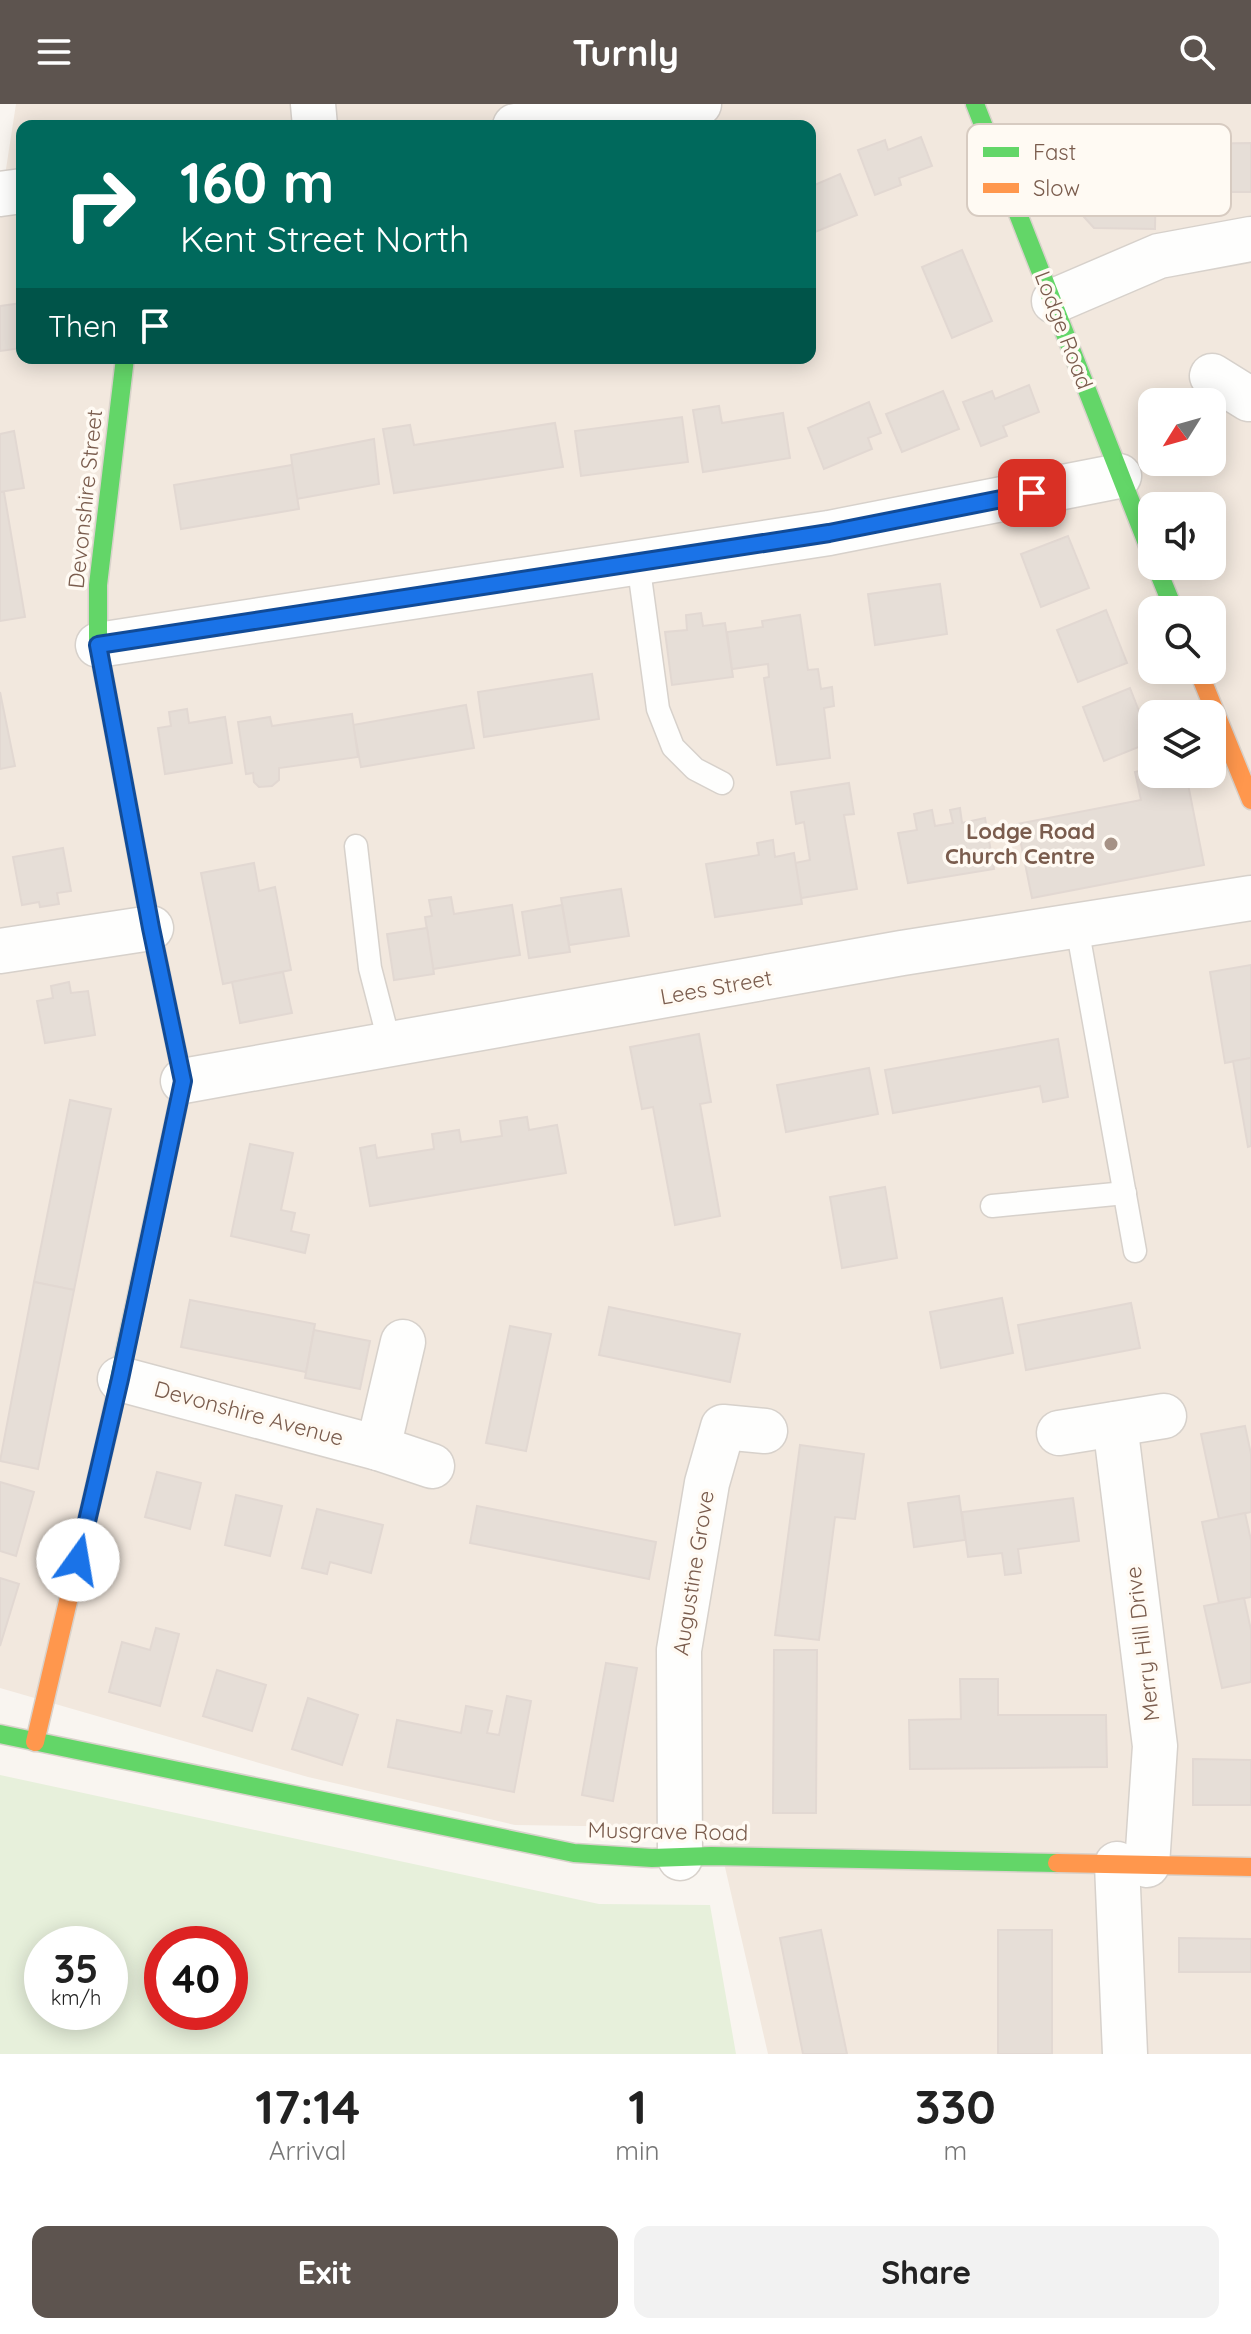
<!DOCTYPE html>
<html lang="en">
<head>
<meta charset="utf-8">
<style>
  body { margin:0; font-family:Quicksand,sans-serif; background:#f2f2f2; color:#222; height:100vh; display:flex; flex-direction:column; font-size:30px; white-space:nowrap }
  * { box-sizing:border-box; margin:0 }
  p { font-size:26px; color:#767676 }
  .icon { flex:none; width:44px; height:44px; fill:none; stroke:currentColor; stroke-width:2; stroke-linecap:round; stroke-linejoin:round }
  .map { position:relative; height:1950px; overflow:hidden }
  .sheet { display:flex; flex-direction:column; background:#fff; flex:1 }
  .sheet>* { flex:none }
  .hud { position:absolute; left:16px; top:16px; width:800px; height:244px; border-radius:16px; box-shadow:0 4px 20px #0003; background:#00695c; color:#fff; overflow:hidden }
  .needle { width:52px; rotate:233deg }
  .controls { position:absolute; left:1138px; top:284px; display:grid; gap:16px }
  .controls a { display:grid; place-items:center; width:88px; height:88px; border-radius:16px; background:#fff; box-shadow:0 4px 20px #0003; font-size:40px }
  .speed { position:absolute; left:24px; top:1822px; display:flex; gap:16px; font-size:40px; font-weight:700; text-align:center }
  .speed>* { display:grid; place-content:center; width:104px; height:104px; border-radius:50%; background:#fff; box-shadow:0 4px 20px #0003; line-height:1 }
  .speed small { font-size:20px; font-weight:400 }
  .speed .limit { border:12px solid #d22; background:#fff; color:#111 }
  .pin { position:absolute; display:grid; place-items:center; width:68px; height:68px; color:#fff; margin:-34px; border-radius:16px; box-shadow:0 4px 12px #0006 }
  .me { position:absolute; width:88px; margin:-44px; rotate:13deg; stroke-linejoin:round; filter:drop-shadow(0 0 6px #0008) }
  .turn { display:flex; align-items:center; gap:28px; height:168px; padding:0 32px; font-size:36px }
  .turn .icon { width:104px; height:104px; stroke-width:2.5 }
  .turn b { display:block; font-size:56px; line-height:68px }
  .then { display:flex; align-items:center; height:76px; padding:0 32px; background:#0003; gap:16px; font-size:30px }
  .eta { display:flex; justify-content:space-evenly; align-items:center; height:136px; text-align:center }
  .eta b { font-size:48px; font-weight:700; line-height:56px }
  .button { display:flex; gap:16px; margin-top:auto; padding:16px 32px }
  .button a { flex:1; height:92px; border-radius:16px; background:#5d544f; color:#fff; font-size:32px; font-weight:700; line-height:92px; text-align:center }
  .button a+a { background:#f2f2f2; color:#222 }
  header { display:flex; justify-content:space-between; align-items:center; height:104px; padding:0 32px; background:#5d544f; color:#fff; font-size:36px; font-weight:700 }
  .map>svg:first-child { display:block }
</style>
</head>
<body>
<header><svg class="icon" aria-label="menu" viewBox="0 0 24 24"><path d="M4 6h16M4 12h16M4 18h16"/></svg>Turnly<svg class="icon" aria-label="search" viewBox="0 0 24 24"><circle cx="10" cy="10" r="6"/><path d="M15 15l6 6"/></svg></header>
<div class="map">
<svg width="1251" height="1950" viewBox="0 0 1251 1950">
  <rect width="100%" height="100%" fill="#f9f5f0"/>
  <path fill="#f2e8de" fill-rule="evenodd" d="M16 0H1251V1950H768L716 1724 515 1721 308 1673 0 1584V104ZM22 22H810V254H22ZM1152 298H1212V358H1152ZM1152 402H1212V462H1152ZM1152 506H1212V566H1152ZM1152 610H1212V670H1152Z"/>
  <path fill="#e7f0db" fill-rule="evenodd" d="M0 1671 599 1800 710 1801 736 1950H0ZM42 1840H110V1908H42ZM162 1840H230V1908H162Z"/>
  <g fill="#e6ded7" stroke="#e2d8d2" stroke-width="2">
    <polygon points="1120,30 1121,57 1131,69 1156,70 1155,125 1094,124 1065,92 1065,31"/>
    <polygon points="921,33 932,62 899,74 901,81 875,91 858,46 885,36 888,46"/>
    <polygon points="1251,39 1251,88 1187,88 1187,40"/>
    <polygon points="840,70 857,111 810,130 810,83"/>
    <polygon points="962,146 992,217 952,234 922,163"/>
    <polygon points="22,199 22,244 0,247 0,202"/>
    <polygon points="1029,281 1039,308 1003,322 1007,332 981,342 963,298 992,287 995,295"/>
    <polygon points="943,287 959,325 902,348 886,310"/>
    <polygon points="869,298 881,329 868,334 872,345 824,365 808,324"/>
    <polygon points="719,302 722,319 783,309 790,354 703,368 693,306"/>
    <polygon points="682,313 688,358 581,372 575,327"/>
    <polygon points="555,319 563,363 394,389 383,325 410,321 414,341"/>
    <polygon points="14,327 24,384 0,388 0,330"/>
    <polygon points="374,335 379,380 296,395 291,351"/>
    <polygon points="292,361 299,405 181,425 174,381"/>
    <polygon points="0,388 4,388 25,513 0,517"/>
    <polygon points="1068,432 1089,484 1041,503 1021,450"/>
    <polygon points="940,480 947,530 875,541 868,490"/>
    <polygon points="1106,506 1127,559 1078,578 1057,526"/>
    <polygon points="701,509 703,522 725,519 733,573 672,581 665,528 687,526 686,511"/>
    <polygon points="800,511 808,566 818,565 821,585 832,583 834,602 824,604 830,654 777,661 764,574 769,573 768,560 732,565 727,528 763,523 762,517"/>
    <polygon points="592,570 599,615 484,633 478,588"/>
    <polygon points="1130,584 1151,638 1104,657 1083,603"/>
    <polygon points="0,588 15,662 0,665"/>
    <polygon points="466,601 474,644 361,663 353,621"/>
    <polygon points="187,605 189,619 225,613 232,659 165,670 158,624 171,622 169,608"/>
    <polygon points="352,610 358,653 279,664 279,676 272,682 259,683 254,678 253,669 246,670 238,618 270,613 272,622"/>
    <polygon points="1152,664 1152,670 1186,670 1204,761 1032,794 1017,720 1141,696 1135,668"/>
    <polygon points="849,679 854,710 844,711 857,785 801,794 795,759 810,756 804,718 796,720 791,688"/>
    <polygon points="960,704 962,719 985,714 994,765 908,779 898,729 917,726 914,710 932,706 935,722 953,719 950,706"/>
    <polygon points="773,736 775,753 794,749 802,800 715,813 706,760 759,751 757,739"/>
    <polygon points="63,744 71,787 57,789 59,800 40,803 39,798 22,801 13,753"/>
    <polygon points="254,759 259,787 275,783 291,866 223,880 201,769"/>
    <polygon points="621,785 629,832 569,841 561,794"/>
    <polygon points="451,793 454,810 512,801 520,851 433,865 425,813 432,812 429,796"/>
    <polygon points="562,801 570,848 529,854 522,808"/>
    <polygon points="427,824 434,870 394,876 387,830"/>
    <polygon points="1251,861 1251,954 1225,959 1210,868"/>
    <polygon points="283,868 292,909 240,919 232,878"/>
    <polygon points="69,878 71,889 88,887 95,931 45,939 37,897 53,894 51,882"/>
    <polygon points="699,930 711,998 700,1000 720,1112 675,1121 653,1003 642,1005 630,943"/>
    <polygon points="1058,935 1068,993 1043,998 1040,982 893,1009 885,966"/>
    <polygon points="1251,954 1251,1042 1248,1043 1233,957"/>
    <polygon points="869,964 878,1010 786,1028 777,981"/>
    <polygon points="70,996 111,1005 74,1186 34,1178"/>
    <polygon points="527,1013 529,1026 557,1021 566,1069 370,1102 360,1044 375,1041 377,1054 434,1045 432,1030 459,1026 461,1038 502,1032 500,1017"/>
    <polygon points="250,1040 293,1049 281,1106 295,1109 291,1127 309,1131 305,1149 231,1132"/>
    <polygon points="885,1083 897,1154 842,1164 830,1093"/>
    <polygon points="34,1178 74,1186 38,1365 0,1357"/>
    <polygon points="1002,1194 1013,1249 941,1264 930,1208"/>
    <polygon points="190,1196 315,1220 306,1268 181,1243"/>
    <polygon points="1131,1199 1140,1244 1026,1266 1018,1221"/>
    <polygon points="609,1203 740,1230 730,1278 599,1251"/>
    <polygon points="510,1222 551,1230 526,1347 486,1339"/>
    <polygon points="314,1226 370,1237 360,1285 305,1274"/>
    <polygon points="1245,1322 1251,1350 1251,1408 1219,1415 1201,1330"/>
    <polygon points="800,1341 864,1350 855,1415 835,1413 819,1536 775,1531"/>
    <polygon points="157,1368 201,1379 190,1425 145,1413"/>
    <polygon points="0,1378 34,1388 16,1452 0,1447"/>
    <polygon points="236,1391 282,1402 270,1452 225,1441"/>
    <polygon points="959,1392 965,1436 914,1443 908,1399"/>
    <polygon points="1073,1394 1079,1437 1018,1445 1021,1469 1005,1471 1002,1449 968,1453 962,1408"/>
    <polygon points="477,1402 656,1438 649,1475 470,1439"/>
    <polygon points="317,1405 383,1421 371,1469 330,1458 327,1470 302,1464"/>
    <polygon points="1245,1409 1251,1436 1251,1493 1219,1499 1202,1418"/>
    <polygon points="0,1474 19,1480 0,1542"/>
    <polygon points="1244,1494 1251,1526 1251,1578 1222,1584 1204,1502"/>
    <polygon points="156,1524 179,1530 160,1602 109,1588 122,1538 150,1546"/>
    <polygon points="774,1546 817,1546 816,1709 773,1709"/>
    <polygon points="606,1559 637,1564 613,1697 582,1691"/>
    <polygon points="217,1566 266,1581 252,1627 203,1612"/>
    <polygon points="960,1575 998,1575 998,1611 1106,1611 1107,1663 910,1665 909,1616 961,1615"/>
    <polygon points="507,1592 531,1597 514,1688 388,1663 397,1616 461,1629 466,1602 492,1607 487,1629 499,1631"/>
    <polygon points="308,1594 358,1611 342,1661 292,1645"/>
    <polygon points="1193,1655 1251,1656 1251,1701 1193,1701"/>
    <polygon points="821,1826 847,1950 803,1950 780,1834"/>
    <rect x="998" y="1826" width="54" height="124"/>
    <polygon points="1179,1834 1251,1835 1251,1868 1179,1868"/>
  </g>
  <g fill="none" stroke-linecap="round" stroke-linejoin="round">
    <defs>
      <g id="lane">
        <polyline points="638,458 658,605 673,643 695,665 722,679"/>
        <polyline points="356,742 370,864 390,941"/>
        <polyline points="1077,823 1135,1147"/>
        <polyline points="992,1102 1125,1089"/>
      </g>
      <g id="street">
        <polyline points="313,0 315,22"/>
        <polyline points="515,22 699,0"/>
        <polyline points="0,90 22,87"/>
        <polyline points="1054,197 1159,152 1251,135"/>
        <polyline points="1212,272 1249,295"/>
        <polyline points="98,541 829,429 1119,372"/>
        <polyline points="0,847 151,824"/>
        <polyline points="183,977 902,849 1251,794"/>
        <polyline points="120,1275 378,1344 432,1362"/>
        <polyline points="1115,1320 1155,1642 1147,1761"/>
        <polyline points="1059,1329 1164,1312"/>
        <polyline points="378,1344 403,1238"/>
        <polyline points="680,1754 679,1546 707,1379 723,1323 765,1327"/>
        <polyline points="1117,1760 1125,1950"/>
      </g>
      <g id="fast">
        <polyline points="975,0 1152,452"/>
        <polyline points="1156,462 1174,506"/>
        <polyline points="108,1327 183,977 151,824 98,541 98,481 125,254"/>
        <polyline points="0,1630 574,1749 652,1754 711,1752 1057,1759"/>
      </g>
      <g id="slow">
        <polyline points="1198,566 1251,696"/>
        <polyline points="35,1638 108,1327"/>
        <polyline points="1057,1759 1251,1763"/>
      </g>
    </defs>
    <use href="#lane" stroke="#d7d1cb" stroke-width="25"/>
    <use href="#street" stroke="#d7d1cb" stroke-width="47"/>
    <use href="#fast" stroke="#d9d2cb" stroke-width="21"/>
    <use href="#slow" stroke="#d9d2cb" stroke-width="21"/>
    <use href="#lane" stroke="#fefefd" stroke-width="22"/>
    <use href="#street" stroke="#fefefd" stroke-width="44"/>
    <use href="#fast" stroke="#63d668" stroke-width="18"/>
    <use href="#slow" stroke="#ff974d" stroke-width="18"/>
  </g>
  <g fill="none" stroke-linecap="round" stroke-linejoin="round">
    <defs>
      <polyline id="route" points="78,1456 120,1275 183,977 151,824 98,541 829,429 1032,389"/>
    </defs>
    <use href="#route" stroke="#114b97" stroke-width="20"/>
    <use href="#route" stroke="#1a73e8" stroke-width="14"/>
  </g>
  <circle fill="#a69286" stroke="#fffaf3" stroke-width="3" cx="1111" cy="740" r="8"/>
  <g text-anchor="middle" stroke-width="7" stroke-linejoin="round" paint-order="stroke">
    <g font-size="22" fill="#7a5c4d" stroke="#fffaf3">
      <text transform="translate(1064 226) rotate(69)" y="8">Lodge Road</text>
      <text transform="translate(85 395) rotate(-84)" y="8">Devonshire Street</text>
      <text transform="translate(716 883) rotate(-10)" y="8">Lees Street</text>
      <text transform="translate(249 1309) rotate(15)" y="8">Devonshire Avenue</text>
      <text transform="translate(693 1469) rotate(-81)" y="8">Augustine Grove</text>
      <text transform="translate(1142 1540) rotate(-97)" y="8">Merry Hill Drive</text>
      <text transform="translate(668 1727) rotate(1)" y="8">Musgrave Road</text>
    </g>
    <g font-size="22" font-weight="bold" fill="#7a5c4d" stroke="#fffaf3" text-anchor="end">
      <text x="1095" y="735">Lodge Road<tspan x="1095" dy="25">Church Centre</tspan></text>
    </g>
  </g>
  <rect x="967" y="20" width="264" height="92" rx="12" fill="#fffaf3" stroke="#d7cbc1" stroke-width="2"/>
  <rect x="983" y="43" width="36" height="10" fill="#63d668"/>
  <rect x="983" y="79" width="36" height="10" fill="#ff974d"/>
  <g font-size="22" fill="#7a5c4d">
    <text x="1033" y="56">Fast</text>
    <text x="1033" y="92">Slow</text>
  </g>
</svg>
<div class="controls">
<a><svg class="needle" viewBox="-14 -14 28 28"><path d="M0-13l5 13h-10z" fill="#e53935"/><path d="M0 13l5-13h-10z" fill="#767676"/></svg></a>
<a><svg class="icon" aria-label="sound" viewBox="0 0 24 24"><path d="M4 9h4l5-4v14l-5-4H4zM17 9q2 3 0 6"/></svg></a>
<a><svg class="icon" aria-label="search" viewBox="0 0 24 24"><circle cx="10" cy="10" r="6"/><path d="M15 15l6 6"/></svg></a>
<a><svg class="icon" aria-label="layers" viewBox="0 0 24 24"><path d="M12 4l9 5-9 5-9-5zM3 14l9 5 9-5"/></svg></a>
</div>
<div class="speed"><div>35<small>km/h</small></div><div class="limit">40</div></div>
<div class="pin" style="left:1032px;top:389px;background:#d93025"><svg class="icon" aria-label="arrive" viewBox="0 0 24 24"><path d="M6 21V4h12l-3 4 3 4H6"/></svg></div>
<svg class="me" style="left:78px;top:1456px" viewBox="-20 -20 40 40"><circle r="19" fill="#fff"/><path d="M0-13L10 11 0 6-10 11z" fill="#1a73e8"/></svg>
<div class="hud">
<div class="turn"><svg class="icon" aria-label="right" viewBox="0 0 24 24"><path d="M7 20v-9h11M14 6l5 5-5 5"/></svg><div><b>160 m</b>Kent Street North</div></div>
<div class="then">Then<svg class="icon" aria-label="arrive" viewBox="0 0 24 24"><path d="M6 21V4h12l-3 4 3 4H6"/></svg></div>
</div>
</div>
<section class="sheet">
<div class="eta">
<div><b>17:14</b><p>Arrival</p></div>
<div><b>1</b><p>min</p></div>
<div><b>330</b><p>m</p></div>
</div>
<div class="button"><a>Exit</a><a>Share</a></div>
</section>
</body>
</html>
